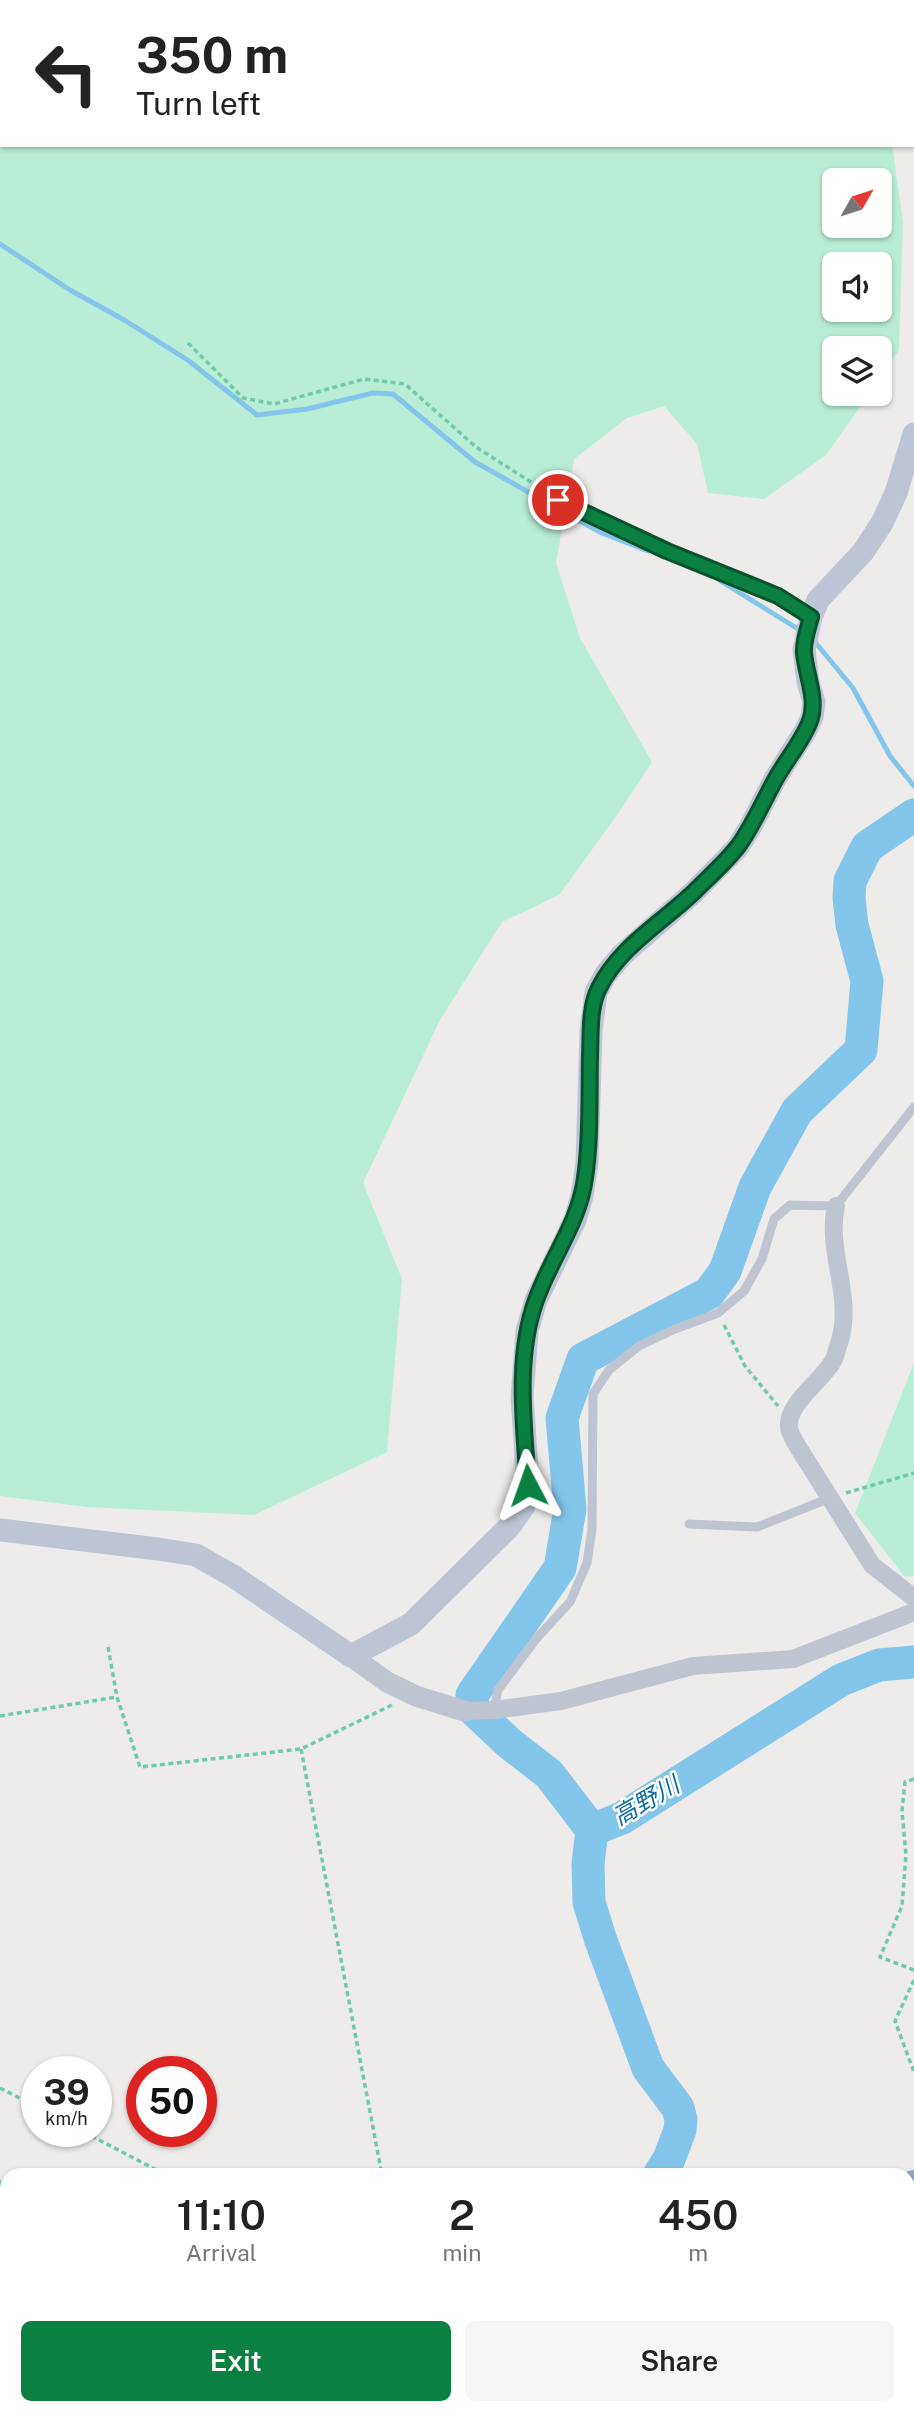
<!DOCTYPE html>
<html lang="en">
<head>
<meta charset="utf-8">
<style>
  body { margin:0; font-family:"Public Sans","Noto Sans JP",sans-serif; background:#f6f6f6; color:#222; height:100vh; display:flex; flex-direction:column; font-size:26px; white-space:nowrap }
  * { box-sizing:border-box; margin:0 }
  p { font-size:23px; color:#767676 }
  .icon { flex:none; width:38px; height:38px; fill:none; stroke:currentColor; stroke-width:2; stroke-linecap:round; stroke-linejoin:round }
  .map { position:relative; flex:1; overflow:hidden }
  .panel { position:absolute; left:0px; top:2168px; width:915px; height:247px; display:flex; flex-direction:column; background:#fff; border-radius:21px 21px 0 0; box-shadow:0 2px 5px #0004 }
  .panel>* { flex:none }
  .top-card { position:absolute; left:0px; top:0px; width:915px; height:147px; box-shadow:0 2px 5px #0004; background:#fff; color:#222; overflow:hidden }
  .needle { width:46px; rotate:51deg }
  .buttons { position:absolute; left:822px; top:168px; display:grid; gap:14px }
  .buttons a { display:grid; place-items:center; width:70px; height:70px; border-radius:10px; background:#fff; box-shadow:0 2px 5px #0004; font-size:35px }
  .speed { position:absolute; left:21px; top:2056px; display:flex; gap:14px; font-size:35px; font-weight:700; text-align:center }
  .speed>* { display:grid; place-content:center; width:91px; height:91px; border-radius:50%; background:#fff; box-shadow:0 2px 5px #0004; line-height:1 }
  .speed small { font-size:18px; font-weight:400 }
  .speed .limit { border:10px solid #d22; background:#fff; color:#111 }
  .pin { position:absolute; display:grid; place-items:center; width:60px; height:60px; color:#fff; margin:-30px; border:4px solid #fff; border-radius:50%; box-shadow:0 2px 7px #0007 }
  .me { position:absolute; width:77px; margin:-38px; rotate:356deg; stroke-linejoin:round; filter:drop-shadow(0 0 5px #0008) }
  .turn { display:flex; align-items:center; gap:24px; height:147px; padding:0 21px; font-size:32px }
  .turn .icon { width:91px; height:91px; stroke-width:2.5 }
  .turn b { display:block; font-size:49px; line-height:60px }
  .eta { display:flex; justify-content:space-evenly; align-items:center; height:119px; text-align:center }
  .eta b { font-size:42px; font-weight:600; line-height:49px }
  .primary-button { display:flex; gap:14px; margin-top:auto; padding:14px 21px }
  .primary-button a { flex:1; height:80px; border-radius:10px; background:#0b8043; color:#fff; font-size:28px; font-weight:600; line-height:80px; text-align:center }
  .primary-button a+a { background:#f6f6f6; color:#222 }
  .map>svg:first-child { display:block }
</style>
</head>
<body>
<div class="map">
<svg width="914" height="2414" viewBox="0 0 914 2414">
  <rect width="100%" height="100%" fill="#eeeceb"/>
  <g fill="#b8eed5" fill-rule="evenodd">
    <path d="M0 0H872L873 2H2V145H892L903 221 899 350 880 377V348H835V394H869L826 455 764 499 708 493 697 444 664 406 627 418 574 459 556 563 580 638 652 762 620 811 559 895 502 922 440 1020 363 1183 402 1279 387 1452 254 1515 87 1507 0 1496ZM835 180H880V226H835ZM835 264H880V310H835Z"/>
    <polygon points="914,1363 914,1576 905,1577 855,1513"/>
    <polygon points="914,2384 914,2414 853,2414 853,2408 908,2408 908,2385"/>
  </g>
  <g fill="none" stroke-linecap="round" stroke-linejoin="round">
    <g stroke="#84c6eb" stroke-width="5">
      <polyline points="0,244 70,290 126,321 189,361 257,415 307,409 373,393 393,394 475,462 557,508"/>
      <polyline points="565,513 602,533 648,551"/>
      <polyline points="719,580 798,629"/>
      <polyline points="815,642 853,688 890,756 914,786"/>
    </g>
    <g stroke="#84c6eb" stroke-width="33">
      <polyline points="592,1830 549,1774 509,1743 473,1709 472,1695 560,1568 570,1509 562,1418 583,1359 709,1293 725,1271 755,1187 797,1111 861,1050 867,981 852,925 849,898 850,881 867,847 914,815"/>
      <polyline points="592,1830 588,1864 589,1902 600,1938 648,2068 678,2108 681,2120 680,2130 669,2159 659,2175"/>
      <polyline points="592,1830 622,1818 841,1680 879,1665 914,1662"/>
      <polyline points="0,2197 7,2201"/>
      <polyline points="462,2408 467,2414"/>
    </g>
    <g stroke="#70cbad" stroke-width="3.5" stroke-dasharray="5 3.5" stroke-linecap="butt">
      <polyline points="188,343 243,398 274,404 364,379 405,384 476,447 545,491"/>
      <polyline points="724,1325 745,1366 778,1406"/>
      <polyline points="846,1493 914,1473"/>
      <polyline points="108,1647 117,1697 140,1767 301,1749 392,1705"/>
      <polyline points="0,1716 117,1697"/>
      <polyline points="301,1749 382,2175"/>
      <polyline points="914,1779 905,1782 902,1811 906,1855 902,1906 880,1957 914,1970"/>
      <polyline points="914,1980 895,2021 914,2072"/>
      <polyline points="0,2088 37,2107"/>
      <polyline points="84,2132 166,2175"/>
      <polyline points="807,2414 809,2408"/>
    </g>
    <g stroke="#bec5d1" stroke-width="9">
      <polyline points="689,1524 757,1527 830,1498"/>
      <polyline points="494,1710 498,1690 536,1639 570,1602 587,1563 592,1529 593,1394 609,1370 639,1346 675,1329 718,1313 744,1291 762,1259 774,1219 790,1205 836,1206 914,1107"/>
    </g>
    <g stroke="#bec5d1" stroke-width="18">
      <polyline points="558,500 667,551 778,596 811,617"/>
      <path d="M836 1206C826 1251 853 1295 840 1340 838 1346 836 1355 833 1361 822 1381 787 1403 789 1427 789 1433 795 1441 798 1447L872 1565 914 1598"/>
      <polyline points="464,1711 494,1710 561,1701 693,1666 793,1659 914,1612"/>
      <polyline points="908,2357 914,2356"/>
      <polyline points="647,2414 656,2408"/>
    </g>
    <polyline stroke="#bec5d1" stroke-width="21" points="351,1656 387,1682 416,1696 464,1711"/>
    <polyline stroke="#bdc5d5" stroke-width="23" points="0,1530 158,1549 196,1555 233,1576 351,1656 411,1624 510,1526 524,1506 528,1485 522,1397 527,1331 536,1300 575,1220 582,1196 587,1163 591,1031 596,992 606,974 622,955 693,893 738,847 752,824 775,779 806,730 812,717 814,702 808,682 804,650 811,617 818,600 863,552 882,523 896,493 914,434"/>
    <g stroke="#96a6c3" stroke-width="28">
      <polyline points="908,2186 914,2184"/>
      <polyline points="155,2414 175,2408"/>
    </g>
  </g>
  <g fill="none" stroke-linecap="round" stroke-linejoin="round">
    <defs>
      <path id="route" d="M528 1485C524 1424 515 1358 536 1300 551 1258 579 1223 585 1178 591 1138 589 1096 590 1056 591 1035 589 1007 599 988 619 947 663 922 695 891 710 876 727 861 739 845 753 825 763 802 775 780 786 760 802 742 810 721 818 700 806 675 804 653 803 642 808 628 811 617L778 596 667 551 558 500"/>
    </defs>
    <use href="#route" stroke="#07532c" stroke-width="18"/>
    <use href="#route" stroke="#0b8043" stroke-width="12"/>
  </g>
  <g text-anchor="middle" stroke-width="5" stroke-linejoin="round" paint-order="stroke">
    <g font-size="24" font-style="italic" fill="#0c6ca4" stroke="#fff">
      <text transform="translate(646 1801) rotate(-30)" y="8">高野川</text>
    </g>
  </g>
</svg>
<div class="buttons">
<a><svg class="needle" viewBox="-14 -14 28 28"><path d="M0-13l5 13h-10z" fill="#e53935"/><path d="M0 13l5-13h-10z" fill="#767676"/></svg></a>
<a><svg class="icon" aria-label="sound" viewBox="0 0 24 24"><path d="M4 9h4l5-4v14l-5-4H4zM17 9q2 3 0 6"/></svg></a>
<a><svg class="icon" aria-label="layers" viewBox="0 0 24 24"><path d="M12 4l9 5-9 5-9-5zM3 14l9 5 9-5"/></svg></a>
</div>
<div class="speed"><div>39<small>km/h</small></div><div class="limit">50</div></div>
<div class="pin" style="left:558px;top:500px;background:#d93025"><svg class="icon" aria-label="arrive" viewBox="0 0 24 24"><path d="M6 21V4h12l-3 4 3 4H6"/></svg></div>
<svg class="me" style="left:528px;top:1485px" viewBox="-20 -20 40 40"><path d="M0-17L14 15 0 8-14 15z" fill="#0b8043" stroke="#fff" stroke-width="4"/></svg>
<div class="top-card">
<div class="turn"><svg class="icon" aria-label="left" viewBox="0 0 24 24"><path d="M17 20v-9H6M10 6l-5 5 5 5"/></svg><div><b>350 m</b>Turn left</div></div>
</div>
<section class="panel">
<div class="eta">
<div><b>11:10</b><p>Arrival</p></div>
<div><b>2</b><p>min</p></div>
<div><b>450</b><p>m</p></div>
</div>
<div class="primary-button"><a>Exit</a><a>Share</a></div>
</section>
</div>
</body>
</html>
